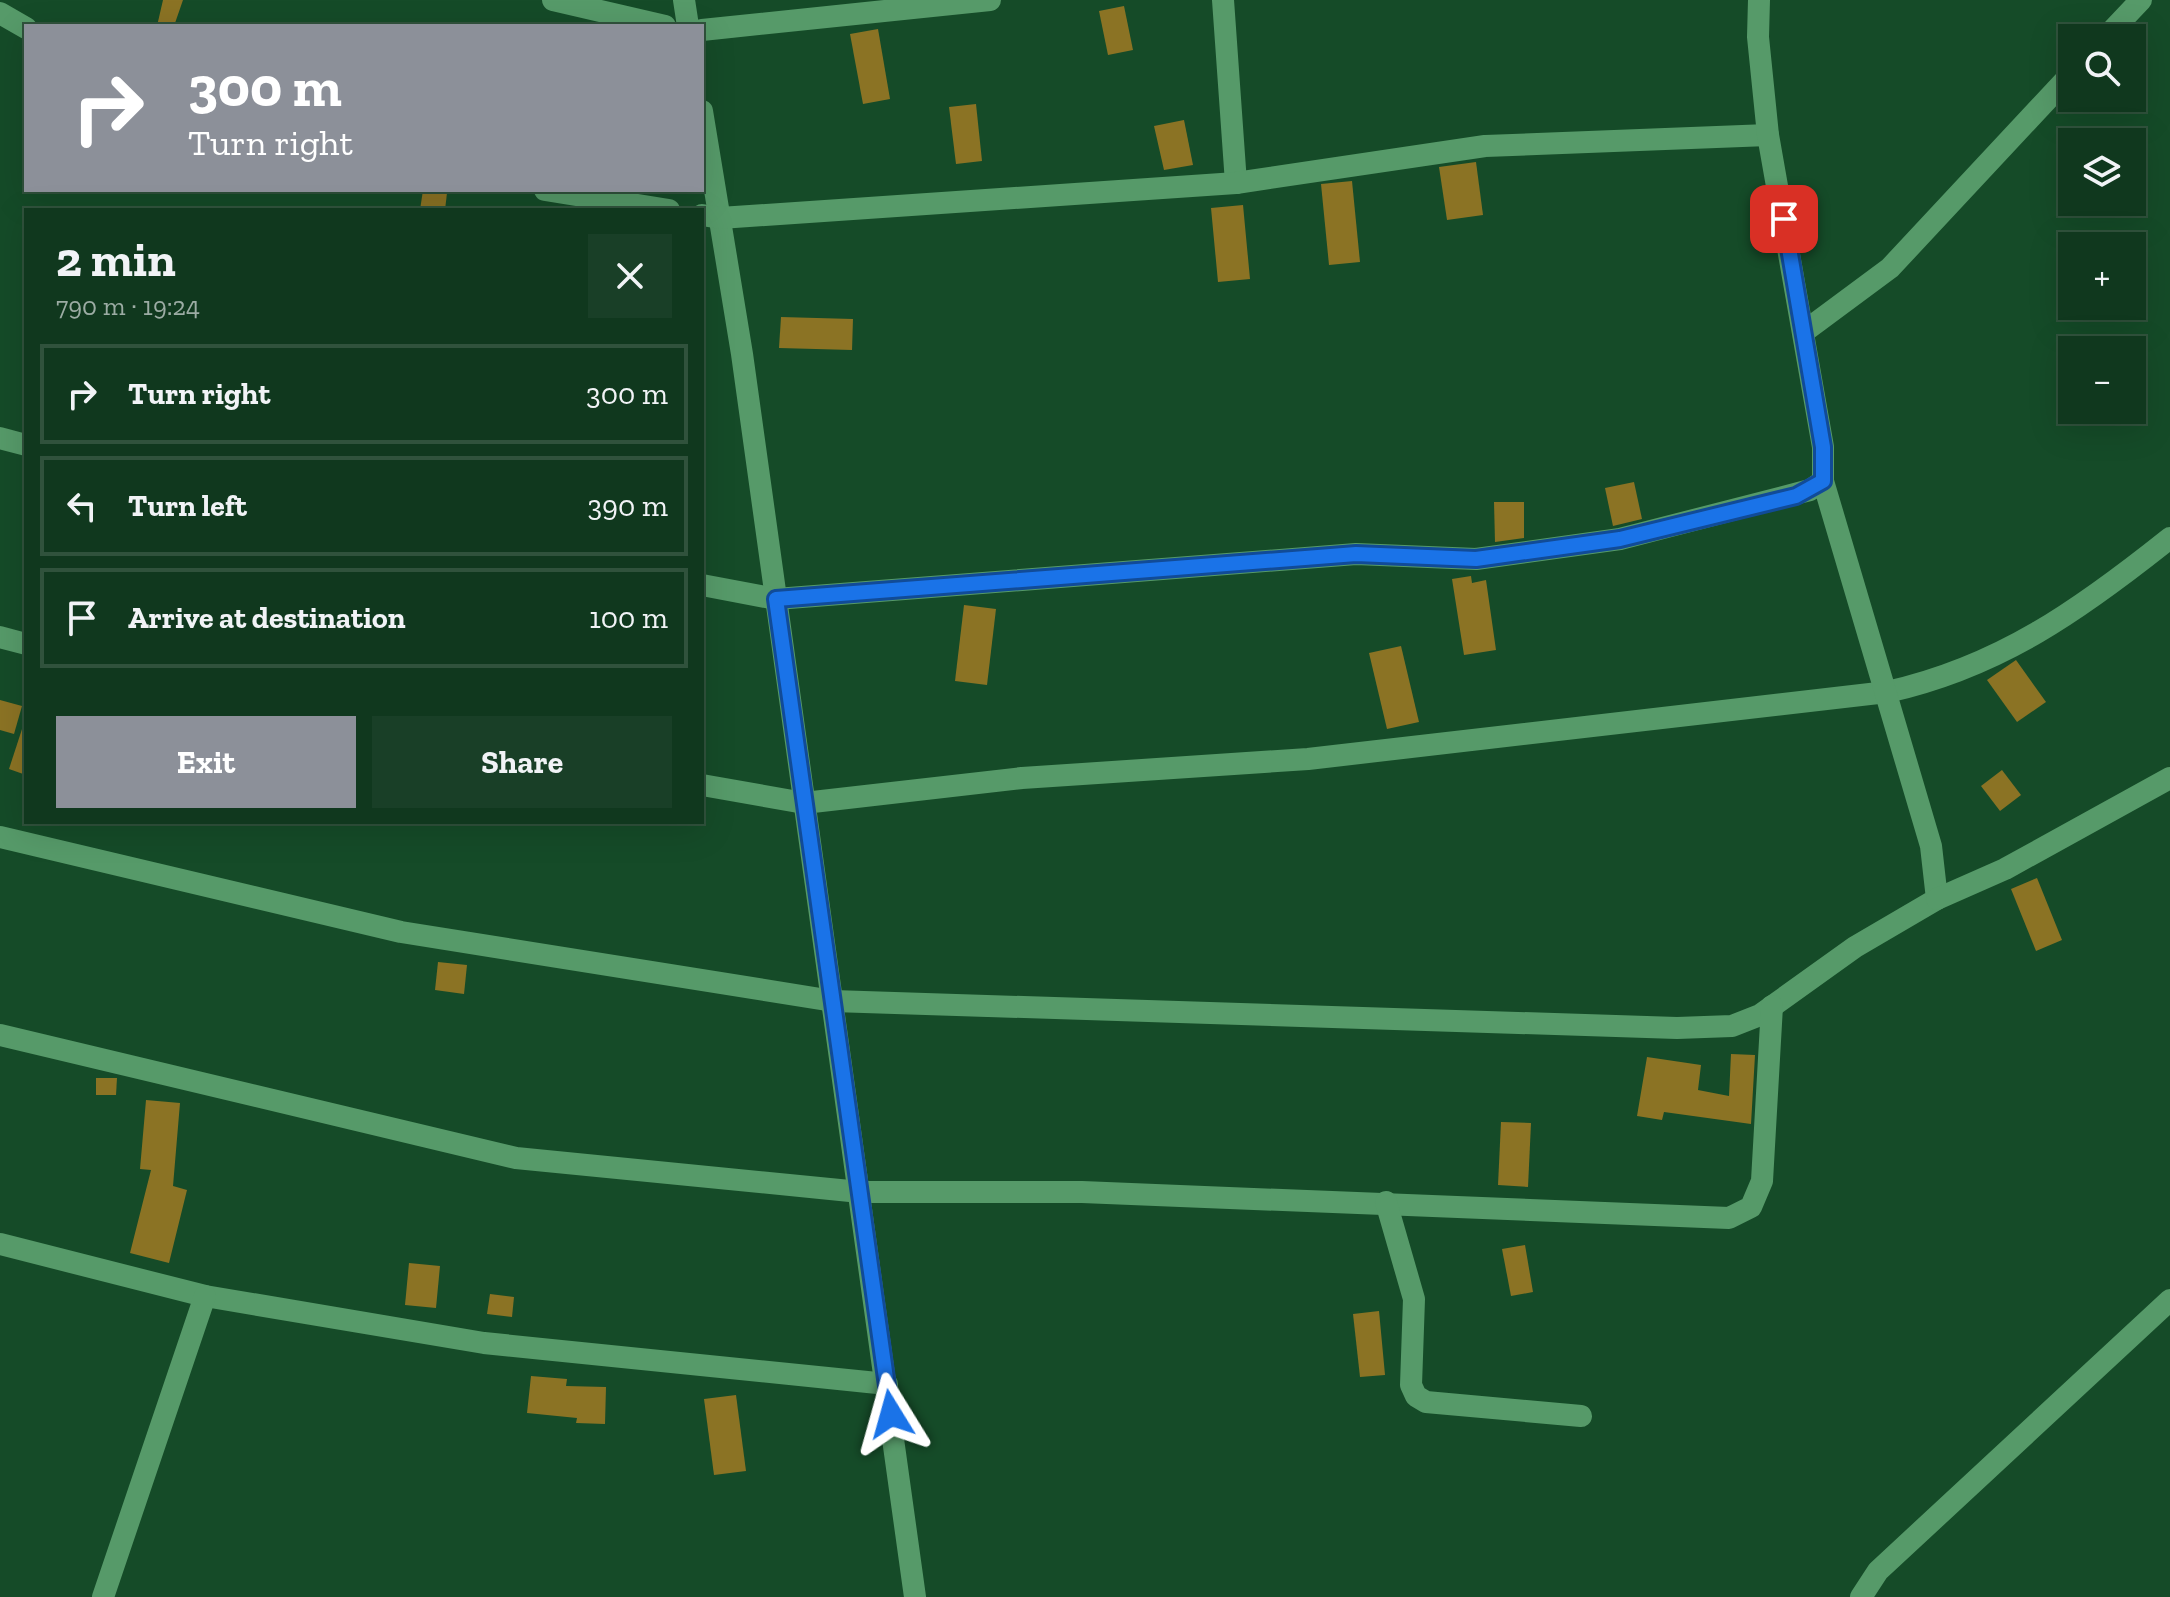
<!DOCTYPE html>
<html lang="en">
<head>
<meta charset="utf-8">
<style>
  body { margin:0; font-family:"Zilla Slab",serif; background:#193f27; color:#f1f3f6; height:100vh; display:flex; flex-direction:column; font-size:30px; white-space:nowrap }
  * { box-sizing:border-box; margin:0 }
  p { font-size:26px; color:#9caca4 }
  .icon { flex:none; width:44px; height:44px; fill:none; stroke:currentColor; stroke-width:2; stroke-linecap:round; stroke-linejoin:round }
  .map { position:relative; flex:1; overflow:hidden }
  .panel { position:absolute; left:24px; top:208px; width:680px; height:616px; display:flex; flex-direction:column; background:#10381e; border-radius:0px; box-shadow:0 8px 32px #0002,0 0 0 2px #30523c }
  .panel>* { flex:none }
  .guide { position:absolute; left:24px; top:24px; width:680px; height:168px; border-radius:0px; box-shadow:0 8px 32px #0002,0 0 0 2px #30523c; background:#8c9099; color:#fff; overflow:hidden }
  .fabs { position:absolute; left:2058px; top:24px; display:grid; gap:16px }
  .fabs a { display:grid; place-items:center; width:88px; height:88px; border-radius:0px; background:#10381e; box-shadow:0 8px 32px #0002,0 0 0 2px #30523c; font-size:40px }
  .pin { position:absolute; display:grid; place-items:center; width:68px; height:68px; color:#fff; margin:-34px; border-radius:16px; box-shadow:0 4px 12px #0006 }
  .me { position:absolute; width:88px; margin:-44px; rotate:352deg; stroke-linejoin:round; filter:drop-shadow(0 0 6px #0008) }
  .turn { display:flex; align-items:center; gap:28px; height:168px; padding:0 32px; font-size:36px }
  .turn .icon { width:104px; height:104px; stroke-width:2.5 }
  .turn b { display:block; font-size:56px; line-height:68px }
  .round { display:grid; place-items:center; flex:none; width:84px; height:84px; border-radius:0px; background:#193f27 }
  .summary { display:flex; align-items:center; justify-content:space-between; height:136px; padding:0 32px }
  h1 { font-size:48px; font-weight:800; line-height:60px }
  .primary-button { display:flex; gap:16px; margin-top:auto; padding:16px 32px }
  .primary-button a { flex:1; height:92px; border-radius:0px; background:#8c9099; color:#fff; font-size:32px; font-weight:800; line-height:92px; text-align:center }
  .primary-button a+a { background:#193f27; color:#f1f3f6 }
  ul { padding:0; list-style:none }
  li { display:flex; align-items:center; gap:24px; height:100px; margin:0 16px 12px; padding:0 16px; border:4px solid #30523c; border-radius:0px }
  li div { flex:1 }
  li b { display:block; font-size:30px }
  li em { font-style:normal }
  .map>svg:first-child { display:block }
</style>
</head>
<body>
<div class="map">
<svg width="2170" height="1597" viewBox="0 0 2170 1597">
  <rect width="100%" height="100%" fill="#154b28"/>
  <g fill="#8b7324">
    <polygon points="163,0 183,0 174,26 157,26"/>
    <polygon points="1124,6 1133,50 1108,55 1099,11"/>
    <polygon points="878,29 890,99 863,104 850,34"/>
    <polygon points="976,104 982,161 956,164 949,107"/>
    <polygon points="1184,120 1193,165 1164,170 1154,126"/>
    <polygon points="1476,162 1483,215 1447,220 1439,167"/>
    <polygon points="1352,181 1360,262 1329,265 1321,184"/>
    <polygon points="423,190 447,193 445,210 420,210"/>
    <polygon points="1243,205 1250,279 1218,282 1211,208"/>
    <polygon points="781,317 853,319 852,350 779,348"/>
    <polygon points="1634,482 1642,519 1613,526 1605,488"/>
    <polygon points="1494,502 1524,502 1524,538 1495,542"/>
    <polygon points="1471,576 1472,583 1486,580 1496,650 1464,655 1452,579"/>
    <polygon points="964,605 996,609 987,685 955,681"/>
    <polygon points="1401,646 1419,722 1387,729 1369,653"/>
    <polygon points="2016,660 2046,702 2017,722 1987,680"/>
    <polygon points="0,700 22,706 14,734 0,730"/>
    <polygon points="23,726 26,726 26,775 9,769"/>
    <polygon points="2002,770 2021,795 2000,811 1981,786"/>
    <polygon points="2037,878 2062,940 2036,951 2011,889"/>
    <polygon points="438,962 467,965 464,994 435,990"/>
    <polygon points="1731,1054 1755,1055 1751,1124 1664,1112 1662,1120 1637,1116 1647,1057 1701,1065 1698,1090 1729,1096"/>
    <polygon points="96,1078 117,1078 116,1095 96,1095"/>
    <polygon points="146,1100 180,1103 173,1186 187,1190 169,1263 130,1253 151,1170 140,1169"/>
    <polygon points="1501,1122 1531,1123 1528,1187 1498,1185"/>
    <polygon points="1525,1245 1533,1292 1511,1296 1502,1249"/>
    <polygon points="409,1263 440,1266 436,1308 405,1305"/>
    <polygon points="490,1294 514,1297 512,1317 487,1314"/>
    <polygon points="1379,1311 1385,1375 1360,1377 1353,1314"/>
    <polygon points="531,1376 567,1379 566,1386 606,1387 605,1424 576,1423 577,1418 527,1413"/>
    <polygon points="736,1395 746,1471 714,1475 704,1399"/>
  </g>
  <g fill="none" stroke-linecap="round" stroke-linejoin="round">
    <g stroke="#569a69" stroke-width="22">
      <polyline points="553,0 665,26"/>
      <polyline points="684,0 688,26"/>
      <polyline points="1223,0 1236,183"/>
      <polyline points="0,13 26,28"/>
      <polyline points="702,30 990,0"/>
      <polyline points="2105,38 2141,0"/>
      <polyline points="702,111 742,354 915,1597"/>
      <polyline points="545,190 669,210"/>
      <polyline points="702,215 720,218 1236,183 1485,146 1768,135"/>
      <polyline points="1805,331 1890,268 2072,73"/>
      <polyline points="0,438 26,445"/>
      <polyline points="702,585 776,599 1356,554 1476,559 1620,539 1810,490 1823,481 1823,447 1768,135 1758,37 1759,0"/>
      <polyline points="0,637 26,644"/>
      <path d="M702 785 804 803 1022 778 1308 759 1887 692C2000 667 2081 609 2170 538"/>
      <polyline points="0,837 401,932 833,1001 1677,1028 1732,1026 1760,1015 1855,947 1937,899 1931,846 1823,481"/>
      <polyline points="1937,899 2005,869 2170,778"/>
      <polyline points="0,1035 516,1158 860,1192 1082,1192 1729,1218 1751,1207 1762,1181 1772,1006"/>
      <polyline points="1386,1202 1414,1299 1411,1385 1416,1396 1426,1402 1581,1416"/>
      <polyline points="0,1244 205,1296 484,1343 887,1384"/>
      <polyline points="103,1597 205,1296"/>
      <polyline points="1861,1597 1878,1571 2170,1300"/>
    </g>
  </g>
  <g fill="none" stroke-linecap="round" stroke-linejoin="round">
    <defs>
      <polyline id="route" points="891,1414 776,599 1356,554 1476,559 1620,539 1796,496 1823,481 1823,447 1784,219"/>
    </defs>
    <use href="#route" stroke="#114b97" stroke-width="20"/>
    <use href="#route" stroke="#1a73e8" stroke-width="14"/>
  </g>
</svg>
<div class="fabs">
<a><svg class="icon" aria-label="search" viewBox="0 0 24 24"><circle cx="10" cy="10" r="6"/><path d="M15 15l6 6"/></svg></a>
<a><svg class="icon" aria-label="layers" viewBox="0 0 24 24"><path d="M12 4l9 5-9 5-9-5zM3 14l9 5 9-5"/></svg></a>
<a>+</a>
<a>−</a>
</div>
<div class="pin" style="left:1784px;top:219px;background:#d93025"><svg class="icon" aria-label="arrive" viewBox="0 0 24 24"><path d="M6 21V4h12l-3 4 3 4H6"/></svg></div>
<svg class="me" style="left:891px;top:1414px" viewBox="-20 -20 40 40"><path d="M0-17L14 15 0 8-14 15z" fill="#1a73e8" stroke="#fff" stroke-width="4"/></svg>
<div class="guide">
<div class="turn"><svg class="icon" aria-label="right" viewBox="0 0 24 24"><path d="M7 20v-9h11M14 6l5 5-5 5"/></svg><div><b>300 m</b>Turn right</div></div>
</div>
<section class="panel">
<div class="summary"><div><h1>2 min</h1><p>790 m · 19:24</p></div><a class="round"><svg class="icon" aria-label="close" viewBox="0 0 24 24"><path d="M6 6l12 12M18 6L6 18"/></svg></a></div>
<ul>
<li><svg class="icon" aria-label="right" viewBox="0 0 24 24"><path d="M7 20v-9h11M14 6l5 5-5 5"/></svg><div><b>Turn right</b></div><em>300 m</em></li>
<li><svg class="icon" aria-label="left" viewBox="0 0 24 24"><path d="M17 20v-9H6M10 6l-5 5 5 5"/></svg><div><b>Turn left</b></div><em>390 m</em></li>
<li><svg class="icon" aria-label="arrive" viewBox="0 0 24 24"><path d="M6 21V4h12l-3 4 3 4H6"/></svg><div><b>Arrive at destination</b></div><em>100 m</em></li>
</ul>
<div class="primary-button"><a>Exit</a><a>Share</a></div>
</section>
</div>
</body>
</html>
